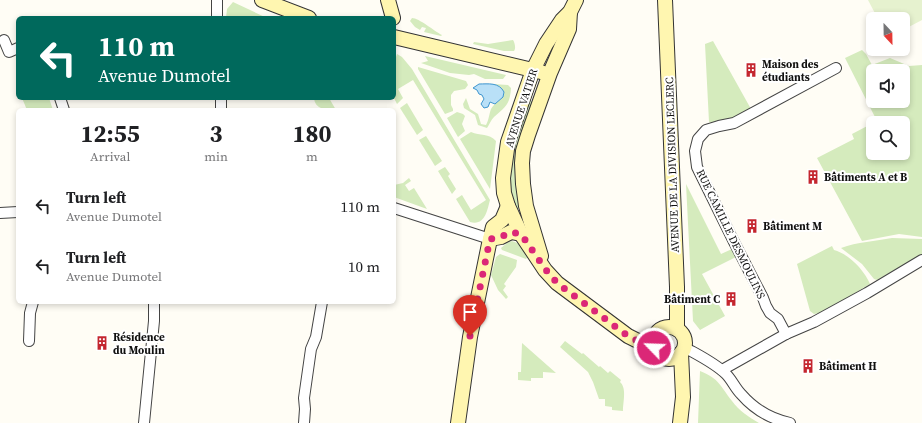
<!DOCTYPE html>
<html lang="en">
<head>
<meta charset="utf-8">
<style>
  body { margin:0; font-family:"Source Serif 4",serif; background:#f2f2f2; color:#202124; height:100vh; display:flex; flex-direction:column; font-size:15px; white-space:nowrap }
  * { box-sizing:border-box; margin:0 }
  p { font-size:13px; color:#757577 }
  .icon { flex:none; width:22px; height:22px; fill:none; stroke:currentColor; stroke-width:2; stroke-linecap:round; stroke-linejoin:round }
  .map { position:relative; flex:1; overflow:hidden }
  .drawer { position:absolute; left:16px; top:108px; width:380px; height:196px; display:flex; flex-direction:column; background:#fff; border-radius:6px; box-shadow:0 2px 6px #0003 }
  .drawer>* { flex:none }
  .hud { position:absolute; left:16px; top:16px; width:380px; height:84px; border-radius:6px; box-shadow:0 2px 6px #0003; background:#00695c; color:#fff; overflow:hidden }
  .needle { width:26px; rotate:158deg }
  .buttons { position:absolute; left:866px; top:12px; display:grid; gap:8px }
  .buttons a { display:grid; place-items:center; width:44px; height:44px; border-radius:6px; background:#fff; box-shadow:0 2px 6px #0003; font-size:20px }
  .pin { position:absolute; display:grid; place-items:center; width:34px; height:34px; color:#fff; margin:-41px -17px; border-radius:50% 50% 50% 0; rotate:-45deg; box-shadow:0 0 4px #0007 }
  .pin .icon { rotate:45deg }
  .me { position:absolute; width:44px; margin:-22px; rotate:294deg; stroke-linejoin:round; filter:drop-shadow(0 0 3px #0008) }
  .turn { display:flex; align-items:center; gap:14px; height:84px; padding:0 16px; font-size:18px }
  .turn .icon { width:52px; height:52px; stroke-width:2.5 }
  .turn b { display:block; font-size:28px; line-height:34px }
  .eta { display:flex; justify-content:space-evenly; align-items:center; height:68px; text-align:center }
  .eta b { font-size:24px; font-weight:700; line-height:28px }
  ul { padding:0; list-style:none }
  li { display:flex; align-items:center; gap:12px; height:60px; padding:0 16px }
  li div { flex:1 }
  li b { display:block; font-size:15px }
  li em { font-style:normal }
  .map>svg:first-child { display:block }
</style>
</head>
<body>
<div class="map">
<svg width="922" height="423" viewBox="0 0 922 423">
  <rect width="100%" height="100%" fill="#fffdf5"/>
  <g fill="#d5ebbd" fill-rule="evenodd">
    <polygon points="233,2 267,18 226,18 227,9"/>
    <path d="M412 18C419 18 434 31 442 35L441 36 424 32 426 28 422 27 420 30 415 27 410 21Z"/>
    <path d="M513 40C515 43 516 49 514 51H504L473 44 474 42 488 44Z"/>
    <path d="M713 41 751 109C737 116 724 125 709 122L705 44Z"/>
    <path d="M862 50 866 54 872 65 890 58 909 66 922 65V237L899 234 862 241 817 158 854 139 852 134 873 123V153H903V123H873L877 121 845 58ZM873 71H903V101H873Z"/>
    <path d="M397 54 402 57 412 69 490 200C487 211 485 226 470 222L456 199 462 195 471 210 486 200 413 80 398 89 403 98 397 104 394 98V63Z"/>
    <polygon points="425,56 506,75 503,79 485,79 474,74 469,75 450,73 421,63 428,61"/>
    <polygon points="418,67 466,81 468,85 465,89 454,91 451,95 451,105 453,109 453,111 445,114 418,69"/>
    <path d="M493 84 508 85 511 88C510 105 505 107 494 117 491 120 489 125 487 128L478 125 475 115 464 108 463 104 466 98 470 109 478 114 481 124 486 125C489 120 489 114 491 109 494 103 502 101 504 93L499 86Z"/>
    <polygon points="22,98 49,98 53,110 27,110"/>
    <path d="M314 98H329L336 110C327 110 315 110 314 98Z"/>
    <polygon points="528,100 534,102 519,207 517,210 510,201 510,159"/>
    <polygon points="407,103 423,130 417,135 400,108"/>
    <polygon points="457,112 463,114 465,116 462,124 465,131 458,137 447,118"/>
    <path d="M471 132C480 136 489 133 496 141L490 189 460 139Z"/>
    <polygon points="426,136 442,161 435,166 419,140"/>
    <polygon points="445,167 450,174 448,176 456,189 452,194 438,171"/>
    <polygon points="409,178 411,181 405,185 409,191 414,188 427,209 394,197 394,185 403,183"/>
    <polygon points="686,184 721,254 732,249 736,257 702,274 725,316 700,330 693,321"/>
    <path d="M892 238 922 239V254L877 280 874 279 862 264 841 248C857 242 876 241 892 238Z"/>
    <polygon points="512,241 520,244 528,256 526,259 502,250 501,248 507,243"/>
    <path d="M832 246 834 250C849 254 864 270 870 284L852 295 819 313 814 314 810 311 797 264Z"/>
    <polygon points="500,254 517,260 516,267 504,284 506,286 503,290 508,297 506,299 498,290 491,275 496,257"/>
    <path d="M565 341 582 354 583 353 599 367 600 366 608 373 610 371 621 380 620 382C627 388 623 402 623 411L612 410V407L605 406V399H599L593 382 588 372 560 347Z"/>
    <polygon points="522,343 556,373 543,372 543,378 531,378 531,381 518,380 518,372 521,372"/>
    <path d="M700 371C720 379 720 386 732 401 739 411 749 417 759 423H698Z"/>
  </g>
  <polygon fill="#e6f2cf" points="868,0 922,0 922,20 903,30 903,19 878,19"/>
  <path fill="#b9e0f7" stroke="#3f96cf" d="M479 84C488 84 499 82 504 92L503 97 495 104 490 102 488 107 484 108 481 104 484 99 482 95 479 94 477 90 473 88Z"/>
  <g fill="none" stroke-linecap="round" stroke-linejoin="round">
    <defs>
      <g id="street">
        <polyline points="217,0 217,18"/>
        <polyline points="4,40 9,52 18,48"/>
        <polyline points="60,98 64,110"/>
        <polyline points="221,98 221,110"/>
        <polyline points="394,208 490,239"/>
        <polyline points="0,213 18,212"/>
        <polyline points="786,334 778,319 770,313 766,306 763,298 734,242 697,167 695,151 698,139 706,130 719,126 734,123 836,68"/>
        <polyline points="29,341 30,313 33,302"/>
        <path d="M684 347C698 355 715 363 726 374 732 380 735 388 741 394 754 409 771 419 790 423"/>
        <polyline points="722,370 786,334 814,322 867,293 922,260"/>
        <polyline points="144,423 154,321 154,302"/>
        <polyline points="304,423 305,409 304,398 311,349 316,337 322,302"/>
      </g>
      <g id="secondary">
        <polyline points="262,0 309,18"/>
        <polyline points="388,0 393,18"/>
        <polyline points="576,0 570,12 562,20 546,44 533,70 508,142 503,178 504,193 508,206 521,234 545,270 557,283 628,336 640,342 653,345"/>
        <polyline points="665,0 677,287 677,329"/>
        <polyline points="394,37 541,72"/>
        <polyline points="490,239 501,237 511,232 521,234"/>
        <polyline points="541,256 526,206 523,184 522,163 523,151 528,135 550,73 569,29 570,12"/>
        <circle cx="669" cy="343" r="16"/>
        <polyline points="458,423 470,337 490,239 493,227 502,220 508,206"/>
        <polyline points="680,423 683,397 681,353"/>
      </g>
    </defs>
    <use href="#street" stroke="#444" stroke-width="12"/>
    <use href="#secondary" stroke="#333" stroke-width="16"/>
    <use href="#street" stroke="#fff" stroke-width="10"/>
    <use href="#secondary" stroke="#fff6b0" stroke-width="14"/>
  </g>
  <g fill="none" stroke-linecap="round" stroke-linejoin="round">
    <polyline stroke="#db2777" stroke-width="7" stroke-dasharray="0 12.6" points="470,336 490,239 501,237 511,232 521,234 546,270 557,283 628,336 640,342 653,345 654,348"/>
  </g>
  <defs>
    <symbol id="building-bare" viewBox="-9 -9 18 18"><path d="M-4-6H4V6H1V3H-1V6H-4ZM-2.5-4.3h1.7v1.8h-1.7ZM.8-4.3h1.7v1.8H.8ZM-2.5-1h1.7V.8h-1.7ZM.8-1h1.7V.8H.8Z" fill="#c4262e" stroke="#fff" stroke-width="2.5" paint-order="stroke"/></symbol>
  </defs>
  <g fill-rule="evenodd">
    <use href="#building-bare" x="741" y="60" width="20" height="20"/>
    <use href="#building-bare" x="803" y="167" width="20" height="20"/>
    <use href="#building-bare" x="742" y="216" width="20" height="20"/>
    <use href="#building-bare" x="721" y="289" width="20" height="20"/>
    <use href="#building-bare" x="92" y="333" width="20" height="20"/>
    <use href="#building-bare" x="798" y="356" width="20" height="20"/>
  </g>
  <g text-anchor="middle" stroke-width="4" stroke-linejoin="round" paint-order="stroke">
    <g font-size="11" font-weight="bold" fill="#111" stroke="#fff" text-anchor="start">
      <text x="762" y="68">Maison des<tspan x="762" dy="13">étudiants</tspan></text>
      <text x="824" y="181">Bâtiments A et B</text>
      <text x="763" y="230">Bâtiment M</text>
      <text x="720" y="303" text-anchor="end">Bâtiment C</text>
      <text x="113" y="341">Résidence<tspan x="113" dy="13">du Moulin</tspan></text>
      <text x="819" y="370">Bâtiment H</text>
    </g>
    <g font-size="11" fill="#111" stroke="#fff">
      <text transform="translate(521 108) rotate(-72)" y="4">AVENUE VATIER</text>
      <text transform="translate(672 165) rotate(-92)" y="4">AVENUE DE LA DIVISION LECLERC</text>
      <text transform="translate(731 234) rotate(64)" y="4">RUE CAMILLE DESMOULINS</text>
    </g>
  </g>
</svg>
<div class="buttons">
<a><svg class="needle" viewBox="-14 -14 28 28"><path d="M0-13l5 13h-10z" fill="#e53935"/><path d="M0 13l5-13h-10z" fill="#757577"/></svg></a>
<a><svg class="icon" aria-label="sound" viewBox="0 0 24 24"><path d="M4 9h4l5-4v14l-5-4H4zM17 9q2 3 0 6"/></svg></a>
<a><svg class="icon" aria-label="search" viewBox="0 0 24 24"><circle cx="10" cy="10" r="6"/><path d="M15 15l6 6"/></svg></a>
</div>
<div class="pin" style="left:470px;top:336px;background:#d93025"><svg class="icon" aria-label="arrive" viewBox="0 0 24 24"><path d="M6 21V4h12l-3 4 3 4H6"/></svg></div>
<svg class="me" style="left:654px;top:348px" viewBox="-20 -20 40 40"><circle r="17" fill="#db2777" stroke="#fff" stroke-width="3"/><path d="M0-11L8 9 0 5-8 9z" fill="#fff"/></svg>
<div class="hud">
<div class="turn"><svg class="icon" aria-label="left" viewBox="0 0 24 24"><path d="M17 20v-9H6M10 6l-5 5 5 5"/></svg><div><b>110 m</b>Avenue Dumotel</div></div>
</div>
<section class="drawer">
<div class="eta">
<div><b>12:55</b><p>Arrival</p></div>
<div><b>3</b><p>min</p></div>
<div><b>180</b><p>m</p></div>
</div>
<ul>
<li><svg class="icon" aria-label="left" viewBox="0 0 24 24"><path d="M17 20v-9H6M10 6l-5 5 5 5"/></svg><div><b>Turn left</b><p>Avenue Dumotel</p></div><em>110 m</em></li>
<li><svg class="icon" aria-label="left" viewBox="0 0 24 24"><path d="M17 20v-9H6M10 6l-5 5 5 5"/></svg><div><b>Turn left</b><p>Avenue Dumotel</p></div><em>10 m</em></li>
</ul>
</section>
</div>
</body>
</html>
